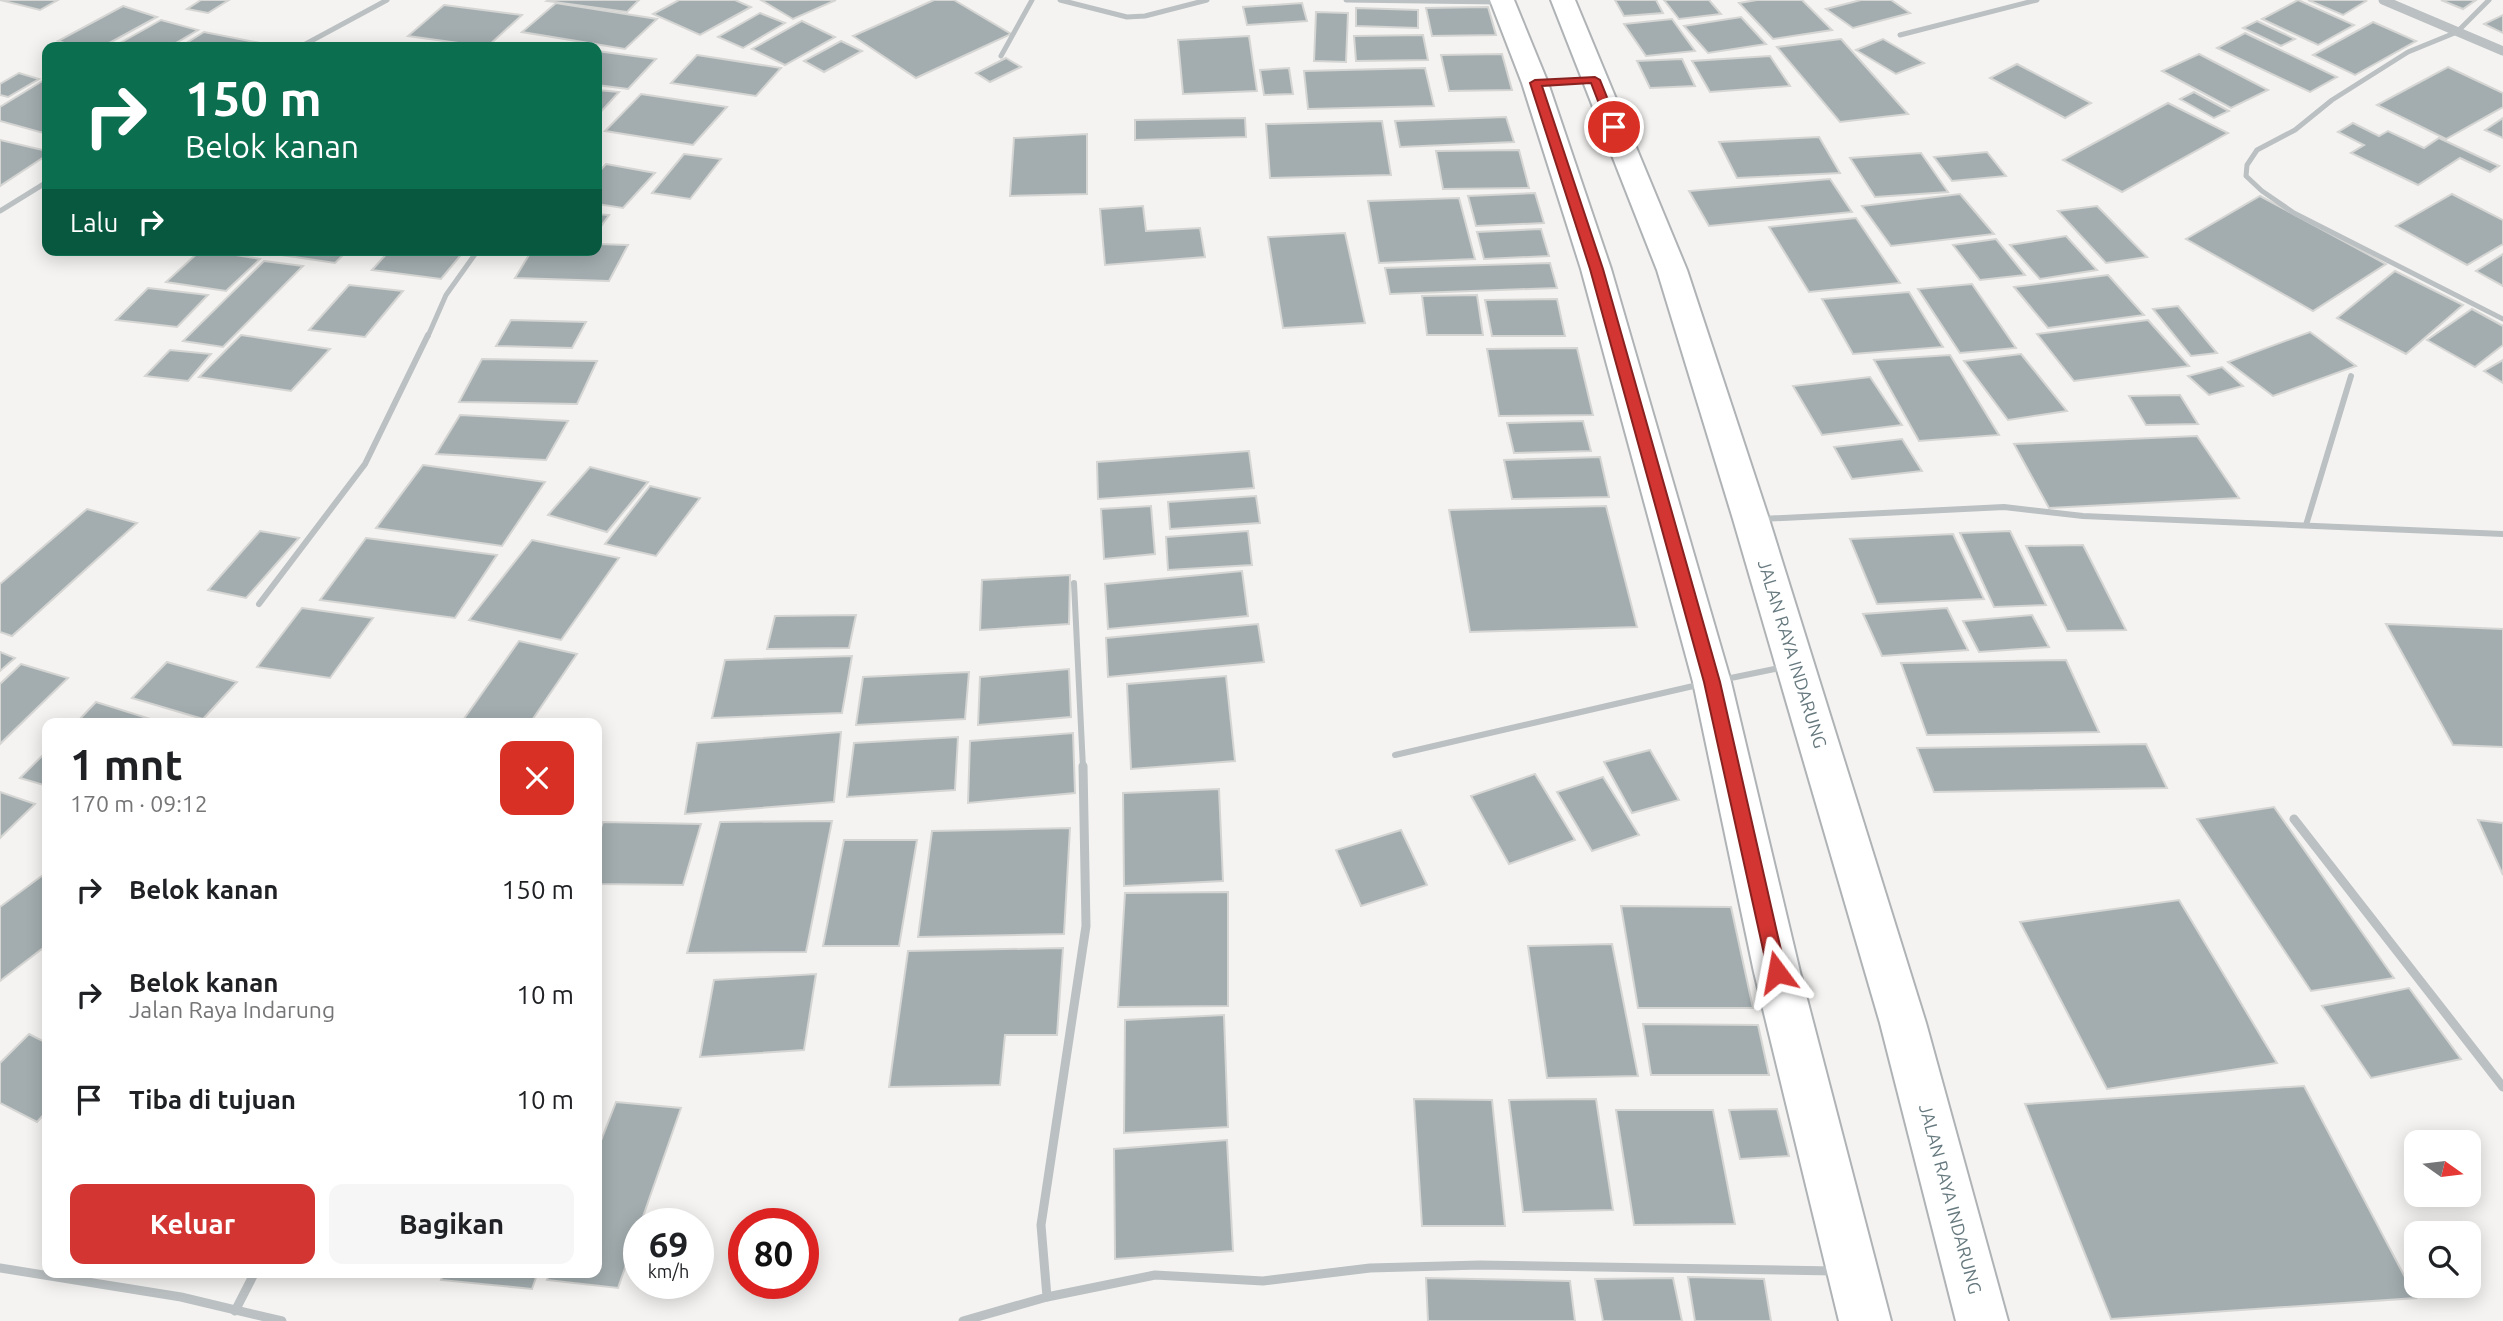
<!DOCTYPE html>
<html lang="id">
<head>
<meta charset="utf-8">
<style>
  body { margin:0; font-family:Ubuntu,sans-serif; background:#f6f6f6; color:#202124; height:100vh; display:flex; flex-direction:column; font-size:26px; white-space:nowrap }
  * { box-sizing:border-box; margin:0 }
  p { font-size:23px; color:#757577 }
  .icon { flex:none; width:38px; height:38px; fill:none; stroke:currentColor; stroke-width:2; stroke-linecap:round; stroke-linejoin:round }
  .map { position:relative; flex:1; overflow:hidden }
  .drawer { position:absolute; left:42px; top:718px; width:560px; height:560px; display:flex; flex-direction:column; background:#fff; border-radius:14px; box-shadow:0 4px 18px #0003 }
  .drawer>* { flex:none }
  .banner { position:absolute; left:42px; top:42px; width:560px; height:214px; border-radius:14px; box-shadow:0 4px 18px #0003; background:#0b6e4f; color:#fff; overflow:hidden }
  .needle { width:46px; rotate:104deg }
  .controls { position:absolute; left:2404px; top:1130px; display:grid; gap:14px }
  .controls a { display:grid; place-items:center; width:77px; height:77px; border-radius:14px; background:#fff; box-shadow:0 4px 18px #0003; font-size:35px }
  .speed { position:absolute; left:623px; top:1208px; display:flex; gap:14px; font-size:35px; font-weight:700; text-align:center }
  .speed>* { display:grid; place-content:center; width:91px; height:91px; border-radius:50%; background:#fff; box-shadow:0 4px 18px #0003; line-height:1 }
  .speed small { font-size:18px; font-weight:400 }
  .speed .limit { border:10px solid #d22; background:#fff; color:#111 }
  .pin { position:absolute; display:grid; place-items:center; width:60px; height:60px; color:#fff; margin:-30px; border:4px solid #fff; border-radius:50%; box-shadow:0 2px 7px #0007 }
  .me { position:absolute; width:77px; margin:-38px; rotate:347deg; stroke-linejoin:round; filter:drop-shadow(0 0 5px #0008) }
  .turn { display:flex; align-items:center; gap:24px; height:147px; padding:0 28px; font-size:32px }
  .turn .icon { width:91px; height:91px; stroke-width:2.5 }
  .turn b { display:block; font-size:49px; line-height:60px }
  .then { display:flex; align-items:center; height:66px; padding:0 28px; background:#0003; gap:14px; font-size:26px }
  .round { display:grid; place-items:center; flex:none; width:74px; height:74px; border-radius:14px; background:#f6f6f6 }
  .headline { display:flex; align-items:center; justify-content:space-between; height:119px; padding:0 28px }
  h1 { font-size:42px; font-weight:700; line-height:52px }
  .primary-button { display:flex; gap:14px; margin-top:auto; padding:14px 28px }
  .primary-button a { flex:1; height:80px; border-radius:14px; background:#d23532; color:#fff; font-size:28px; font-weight:700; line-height:80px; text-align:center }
  .primary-button a+a { background:#f6f6f6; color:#202124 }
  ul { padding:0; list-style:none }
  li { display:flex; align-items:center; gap:21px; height:105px; padding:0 28px }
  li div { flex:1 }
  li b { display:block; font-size:26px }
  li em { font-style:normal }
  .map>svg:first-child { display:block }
</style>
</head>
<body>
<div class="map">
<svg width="2503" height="1321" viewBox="0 0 2503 1321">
  <rect width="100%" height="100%" fill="#f4f3f1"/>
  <g fill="#a3adaf" stroke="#d5d5d3" stroke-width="2">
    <polygon points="0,0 58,0 40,10"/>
    <polygon points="201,0 229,0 208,13 187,9"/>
    <polygon points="549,0 639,0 627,12 547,1"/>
    <polygon points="679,0 735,0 751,7 700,35 653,14"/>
    <polygon points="761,0 836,0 793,19"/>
    <polygon points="934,0 954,0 1011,34 916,78 853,36"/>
    <polygon points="1615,0 1656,0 1663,13 1624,16"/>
    <polygon points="1664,0 1709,0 1721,14 1679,19"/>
    <polygon points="1757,0 1802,0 1832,30 1773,39 1739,3"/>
    <polygon points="1861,0 1891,0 1910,13 1853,28 1826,9"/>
    <polygon points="2298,0 2354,25 2318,45 2262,19"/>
    <polygon points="2308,0 2364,0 2366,1 2343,15"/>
    <polygon points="2441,0 2476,0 2463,9"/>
    <polygon points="556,3 657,19 625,49 522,32"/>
    <polygon points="1302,3 1307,21 1247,25 1243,7"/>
    <polygon points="444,5 522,15 487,47 408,36"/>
    <polygon points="123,6 157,17 102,47 76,47 58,41"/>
    <polygon points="1488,7 1496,35 1432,36 1426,8"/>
    <polygon points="1356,8 1418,10 1418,28 1356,26"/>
    <polygon points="1316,12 1348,13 1346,62 1314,61"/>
    <polygon points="760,13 785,23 743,48 718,37"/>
    <polygon points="2503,15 2503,33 2484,24"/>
    <polygon points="1741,17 1766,44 1708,53 1684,26"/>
    <polygon points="1672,19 1695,51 1646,56 1624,24"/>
    <polygon points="161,20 198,30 169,47 113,47"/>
    <polygon points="802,21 835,37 785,65 752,49"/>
    <polygon points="2257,21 2295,39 2281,46 2243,28"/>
    <polygon points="2373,22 2416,41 2355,75 2313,55"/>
    <polygon points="204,32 275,46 180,47"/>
    <polygon points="2245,33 2337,77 2310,92 2217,48"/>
    <polygon points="1423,35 1428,60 1356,61 1354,36"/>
    <polygon points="1249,36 1257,91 1183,94 1178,40"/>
    <polygon points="1841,39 1908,114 1840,122 1777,47"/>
    <polygon points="1883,39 1924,63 1896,74 1856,50"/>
    <polygon points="841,41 862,51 824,72 804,61"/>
    <polygon points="597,51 656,59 628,89 597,85"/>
    <polygon points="1502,54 1512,90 1449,91 1441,55"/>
    <polygon points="2199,54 2268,90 2231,108 2162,71"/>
    <polygon points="697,55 781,68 756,96 671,83"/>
    <polygon points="1770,56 1790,86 1710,92 1692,61"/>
    <polygon points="1006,58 1021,67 990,82 976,73"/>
    <polygon points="1682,59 1695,86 1650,88 1637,61"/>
    <polygon points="2017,64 2091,103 2065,118 1990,78"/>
    <polygon points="2448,67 2503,93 2503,107 2446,139 2377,105"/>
    <polygon points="1289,68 1293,94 1264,95 1260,70"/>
    <polygon points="1425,68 1434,106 1308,109 1304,71"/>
    <polygon points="19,73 39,79 8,97 0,95 0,84"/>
    <polygon points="44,80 47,81 47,134 0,121 0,107"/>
    <polygon points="597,90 619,92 597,116"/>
    <polygon points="2194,92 2229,111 2214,118 2180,99"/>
    <polygon points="641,94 727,107 693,145 605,131"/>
    <polygon points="2168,103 2228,133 2122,192 2063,160"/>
    <polygon points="1506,117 1514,142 1400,147 1395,121"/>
    <polygon points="1245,118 1246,137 1135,140 1135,120"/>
    <polygon points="2503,118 2503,138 2485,130"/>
    <polygon points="1382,121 1391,175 1270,178 1266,124"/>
    <polygon points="2353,123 2379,136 2388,131 2424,148 2439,138 2499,166 2490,172 2460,158 2418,185 2351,153 2364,145 2338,132"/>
    <polygon points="1087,134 1087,194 1010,196 1014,138"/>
    <polygon points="1819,137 1840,173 1737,178 1719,142"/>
    <polygon points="0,140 47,151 47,155 0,186"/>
    <polygon points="1519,150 1529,188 1443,189 1436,151"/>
    <polygon points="1987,152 2006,176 1952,181 1934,157"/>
    <polygon points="1921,153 1948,192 1875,197 1850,158"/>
    <polygon points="684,154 721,159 690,199 652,193"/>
    <polygon points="606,164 655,173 623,208 597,204 597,174"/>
    <polygon points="1830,179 1852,212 1709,226 1689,191"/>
    <polygon points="1535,193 1544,223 1476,226 1468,196"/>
    <polygon points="1960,194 1994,234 1891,246 1862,206"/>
    <polygon points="2452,194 2503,220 2503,244 2467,265 2396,226"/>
    <polygon points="2260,196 2386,264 2313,311 2186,239"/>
    <polygon points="1459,198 1475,259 1379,263 1368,201"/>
    <polygon points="1143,206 1146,231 1200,228 1205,257 1105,265 1100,209"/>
    <polygon points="2097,206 2147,257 2106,263 2058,211"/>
    <polygon points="597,214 609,215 597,232"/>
    <polygon points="1856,218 1900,283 1809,292 1769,227"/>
    <polygon points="1541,229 1549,256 1484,259 1477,232"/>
    <polygon points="1345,233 1365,323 1283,328 1268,237"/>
    <polygon points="2066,236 2097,270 2040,279 2010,245"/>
    <polygon points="1996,239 2025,275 1980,280 1953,245"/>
    <polygon points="597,244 628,245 609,281 515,278 532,250 597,250"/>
    <polygon points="201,250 205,250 260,259 226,291 166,282"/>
    <polygon points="248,250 348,250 335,263"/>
    <polygon points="390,250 465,250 441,279 372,270"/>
    <polygon points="2503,254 2503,286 2476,271"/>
    <polygon points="264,261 303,266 223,347 183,341"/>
    <polygon points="1550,263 1557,288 1390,294 1385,268"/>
    <polygon points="2395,271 2463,305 2406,354 2337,318"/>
    <polygon points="2108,275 2144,315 2048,328 2014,287"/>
    <polygon points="1972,284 2016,348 1960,353 1918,289"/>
    <polygon points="349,285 403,291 365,337 309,330"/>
    <polygon points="148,288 208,295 177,327 116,320"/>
    <polygon points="1909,292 1943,347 1853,354 1822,299"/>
    <polygon points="1477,295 1483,335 1427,335 1422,296"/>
    <polygon points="1557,299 1565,336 1492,336 1485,300"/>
    <polygon points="2178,306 2217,353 2191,356 2153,309"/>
    <polygon points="2472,309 2503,326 2503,345 2475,367 2427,340"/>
    <polygon points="511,320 586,322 572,348 496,346"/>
    <polygon points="2148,320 2189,366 2074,381 2037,334"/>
    <polygon points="2310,332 2356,366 2273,396 2228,362"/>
    <polygon points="241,335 330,349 291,391 199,377"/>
    <polygon points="1577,348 1593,415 1499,416 1487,349"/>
    <polygon points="170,350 211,354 188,381 145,376"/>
    <polygon points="2021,354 2067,411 2008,420 1964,361"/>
    <polygon points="1950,355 1999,435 1919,441 1874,360"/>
    <polygon points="482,359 597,361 577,404 459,402"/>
    <polygon points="2503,360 2503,383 2484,371"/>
    <polygon points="2222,367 2243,386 2209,395 2188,376"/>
    <polygon points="1870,377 1902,425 1822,435 1793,386"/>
    <polygon points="2180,395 2198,424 2146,425 2129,396"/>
    <polygon points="460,415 568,421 546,460 436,454"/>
    <polygon points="1583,421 1591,451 1514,453 1507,423"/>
    <polygon points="2197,436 2239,498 2049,508 2014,444"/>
    <polygon points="1902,439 1922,471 1852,479 1834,447"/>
    <polygon points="1249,451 1254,488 1098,499 1097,462"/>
    <polygon points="1600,457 1609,497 1512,499 1504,460"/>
    <polygon points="423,465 545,482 502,546 376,528"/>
    <polygon points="590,467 648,482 607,532 548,515"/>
    <polygon points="650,486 700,498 656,556 605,544"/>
    <polygon points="1256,496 1260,523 1170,529 1168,502"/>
    <polygon points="1151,506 1155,554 1104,559 1101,509"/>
    <polygon points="1606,506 1637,627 1470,632 1449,510"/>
    <polygon points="87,509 137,523 12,636 0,632 0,584"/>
    <polygon points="260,531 299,538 246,598 208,590"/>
    <polygon points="1248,531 1252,565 1168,570 1166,537"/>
    <polygon points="2010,531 2046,605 1994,607 1960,533"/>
    <polygon points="1953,534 1984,599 1877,604 1850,539"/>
    <polygon points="366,538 497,555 455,618 320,600"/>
    <polygon points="532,540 619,558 561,640 469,620"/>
    <polygon points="2083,545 2126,630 2067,631 2026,546"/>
    <polygon points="1242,571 1248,616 1108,629 1105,584"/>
    <polygon points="1070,575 1069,624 980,630 982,580"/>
    <polygon points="302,608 373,618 330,678 257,667"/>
    <polygon points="1947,608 1968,650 1882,656 1863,614"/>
    <polygon points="856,615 849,648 767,649 775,616"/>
    <polygon points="2032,615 2049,647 1979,652 1963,621"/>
    <polygon points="1258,624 1264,662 1108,677 1106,638"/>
    <polygon points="2386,624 2503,629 2503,747 2453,745"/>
    <polygon points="519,641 577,654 530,723 461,723"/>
    <polygon points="0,652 15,658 0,671"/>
    <polygon points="852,656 842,713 712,718 725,660"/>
    <polygon points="2066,660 2099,732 1927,735 1901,663"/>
    <polygon points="167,662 237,682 203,719 132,698"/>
    <polygon points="21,664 68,678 0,744 0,684"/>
    <polygon points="1069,669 1071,717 978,725 980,677"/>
    <polygon points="969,672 965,719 856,725 863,677"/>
    <polygon points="1226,676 1235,761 1131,769 1127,684"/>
    <polygon points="96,702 163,723 76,723"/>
    <polygon points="841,732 834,802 685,814 697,743"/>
    <polygon points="1073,733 1075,793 968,803 970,741"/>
    <polygon points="958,737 955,790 847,797 854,743"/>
    <polygon points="2146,744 2167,788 1934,792 1917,748"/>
    <polygon points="1650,750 1679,800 1632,813 1604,762"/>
    <polygon points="47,751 47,786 20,778"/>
    <polygon points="1535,774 1575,840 1509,864 1471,796"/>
    <polygon points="1603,777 1639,835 1592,851 1557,792"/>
    <polygon points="1219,789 1223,881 1124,886 1123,793"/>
    <polygon points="0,792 35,804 0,838"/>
    <polygon points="2274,807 2394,978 2311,991 2197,819"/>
    <polygon points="2478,820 2503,823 2503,875"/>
    <polygon points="832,821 806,952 687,953 720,822"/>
    <polygon points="603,822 701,824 683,885 597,884 597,839"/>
    <polygon points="1070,828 1064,934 918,937 932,831"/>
    <polygon points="1401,830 1427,885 1361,906 1336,850"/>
    <polygon points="844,840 917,840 899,946 823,946"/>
    <polygon points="47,872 47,945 0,981 0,907"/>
    <polygon points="1228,892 1228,1006 1118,1007 1125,893"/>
    <polygon points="2179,900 2277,1063 2107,1089 2020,922"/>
    <polygon points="1621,906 1731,907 1753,1008 1638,1008"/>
    <polygon points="1612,944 1638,1076 1547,1078 1528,946"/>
    <polygon points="1063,948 1057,1035 1005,1035 1000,1085 889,1087 908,951"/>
    <polygon points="816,974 804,1050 700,1057 714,980"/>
    <polygon points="2409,988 2461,1059 2371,1078 2322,1006"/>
    <polygon points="1224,1015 1228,1127 1124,1133 1125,1020"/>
    <polygon points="1643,1024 1758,1025 1769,1075 1651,1075"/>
    <polygon points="29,1034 47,1043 47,1111 37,1122 0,1103 0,1063"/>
    <polygon points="2304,1086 2416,1298 2111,1319 2025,1104"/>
    <polygon points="1414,1099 1492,1100 1505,1226 1422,1226"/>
    <polygon points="1596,1099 1613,1210 1523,1212 1509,1100"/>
    <polygon points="616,1102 681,1108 618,1288 547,1280 550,1272 597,1272 597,1151"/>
    <polygon points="1777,1109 1789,1156 1740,1159 1729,1110"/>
    <polygon points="1616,1110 1713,1110 1735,1224 1634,1225"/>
    <polygon points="1227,1140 1233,1251 1115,1259 1114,1149"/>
    <polygon points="444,1272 538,1272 532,1289 441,1280"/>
    <polygon points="1688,1277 1764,1279 1771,1321 1695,1321"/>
    <polygon points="1426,1278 1570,1281 1575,1321 1428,1321"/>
    <polygon points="1673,1278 1682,1321 1603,1321 1595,1279"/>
  </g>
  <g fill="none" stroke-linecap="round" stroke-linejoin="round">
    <defs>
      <g id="trunk">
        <polygon points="1490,0 1514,0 1548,83 1611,269 1731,682 1800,972 1891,1321 1839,1321 1754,972 1693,682 1581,269 1522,83"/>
        <polygon points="1551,0 1575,0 1687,270 1769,519 1926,1023 2008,1321 1956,1321 1880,1023 1733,519 1657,270"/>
      </g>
    </defs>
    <use href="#trunk" stroke="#afb3b5" stroke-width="4"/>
    <g stroke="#bbc0c2" stroke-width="5">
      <polyline points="1060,0 1127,17 1145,16 1207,0"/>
      <polyline points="1346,0 1499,2"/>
      <polyline points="2489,0 2457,32 2408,52 2332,100 2295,130 2257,150 2247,165 2246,176 2262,191 2294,213 2503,319"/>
      <polyline points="1900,35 2037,0"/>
      <polyline points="300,47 387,0"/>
      <polyline points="1001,56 1032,0"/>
      <polyline points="0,211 47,182"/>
      <polyline points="428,336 446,295 478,250"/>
    </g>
    <g stroke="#bbc0c2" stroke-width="6">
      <polyline points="1762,519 2004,507 2083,516 2503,534"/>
      <polyline points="2306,525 2351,376"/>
      <polyline points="1074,583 1083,768"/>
      <polyline points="259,604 365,464 428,335"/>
      <polyline points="1721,680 1784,667"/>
      <polyline points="1395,755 1702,684"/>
    </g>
    <g stroke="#bbc0c2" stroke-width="9">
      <polyline points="2294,819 2503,1087"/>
      <polyline points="0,1268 181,1297 282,1321"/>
      <polyline points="1047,1297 1155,1275 1263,1281 1370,1268 1480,1265 1835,1271"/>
      <polyline points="235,1311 255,1272"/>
      <polyline points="963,1321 1047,1297 1041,1225 1086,926 1083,766"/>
    </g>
    <polyline stroke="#bbc0c2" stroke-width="9" points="2383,0 2503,51"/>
    <use href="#trunk" fill="#fff" fill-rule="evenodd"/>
  </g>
  <polygon fill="#d23532" stroke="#882220" stroke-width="2" points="1595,77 1600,80 1619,127 1618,130 1608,127 1591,83 1542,86 1603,269 1720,682 1786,972 1784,978 1777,981 1771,978 1768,972 1704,682 1590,269 1530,83 1535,80"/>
  <g text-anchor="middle" stroke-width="7" stroke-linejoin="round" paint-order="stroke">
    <g font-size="18" fill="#66797f" stroke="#fff">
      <text transform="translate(1792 654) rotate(73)" y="6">JALAN RAYA INDARUNG</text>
      <text transform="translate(1950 1199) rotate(75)" y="6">JALAN RAYA INDARUNG</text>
    </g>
  </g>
</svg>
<div class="controls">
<a><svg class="needle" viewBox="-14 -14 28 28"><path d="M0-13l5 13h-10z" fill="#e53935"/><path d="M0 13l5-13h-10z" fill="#757577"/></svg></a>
<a><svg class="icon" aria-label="search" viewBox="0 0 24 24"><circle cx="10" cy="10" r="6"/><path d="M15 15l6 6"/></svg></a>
</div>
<div class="speed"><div>69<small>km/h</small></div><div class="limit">80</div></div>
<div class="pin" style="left:1614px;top:127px;background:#d93025"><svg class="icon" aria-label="arrive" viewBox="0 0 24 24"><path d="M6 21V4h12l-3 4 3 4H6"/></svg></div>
<svg class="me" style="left:1777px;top:972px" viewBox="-20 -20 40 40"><path d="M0-17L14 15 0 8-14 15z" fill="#d23532" stroke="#fff" stroke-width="4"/></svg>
<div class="banner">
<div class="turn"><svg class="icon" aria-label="right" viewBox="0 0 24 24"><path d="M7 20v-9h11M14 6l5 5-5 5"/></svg><div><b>150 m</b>Belok kanan</div></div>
<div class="then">Lalu<svg class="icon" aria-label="right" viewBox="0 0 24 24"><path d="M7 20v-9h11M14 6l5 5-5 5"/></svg></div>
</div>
<section class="drawer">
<div class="headline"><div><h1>1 mnt</h1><p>170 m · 09:12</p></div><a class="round" style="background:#d93025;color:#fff"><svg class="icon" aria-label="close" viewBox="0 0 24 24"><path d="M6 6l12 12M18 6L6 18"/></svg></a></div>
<ul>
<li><svg class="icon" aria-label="right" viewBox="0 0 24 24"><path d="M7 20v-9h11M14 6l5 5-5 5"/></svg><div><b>Belok kanan</b></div><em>150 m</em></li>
<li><svg class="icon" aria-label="right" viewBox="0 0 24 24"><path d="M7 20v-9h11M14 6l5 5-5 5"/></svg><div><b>Belok kanan</b><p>Jalan Raya Indarung</p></div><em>10 m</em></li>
<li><svg class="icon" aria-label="arrive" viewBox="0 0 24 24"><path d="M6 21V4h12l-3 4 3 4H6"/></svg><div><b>Tiba di tujuan</b></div><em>10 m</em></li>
</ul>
<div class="primary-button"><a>Keluar</a><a>Bagikan</a></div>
</section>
</div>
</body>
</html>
